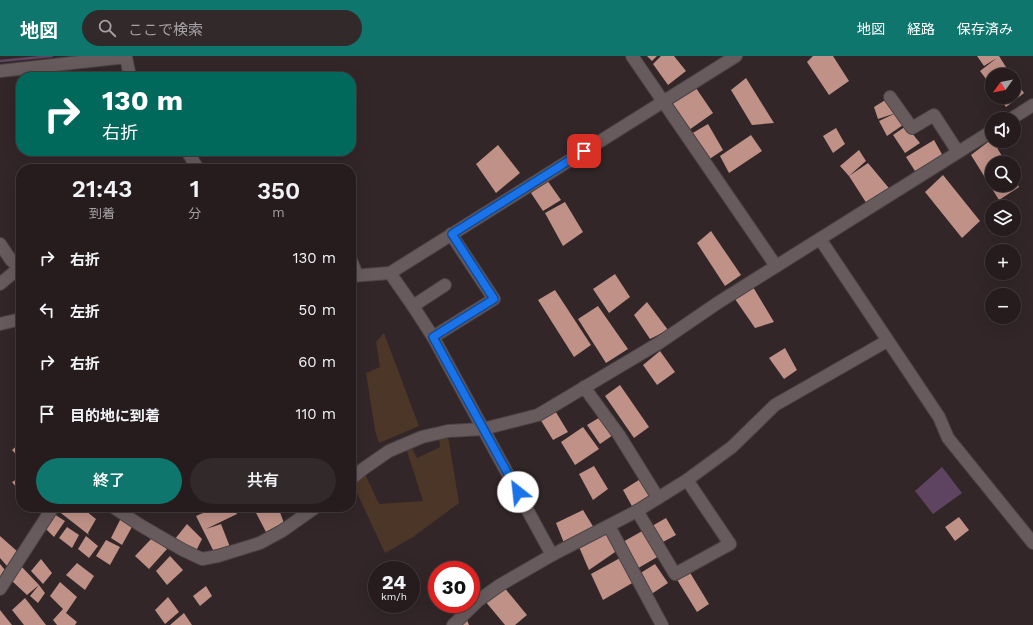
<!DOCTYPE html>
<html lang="ja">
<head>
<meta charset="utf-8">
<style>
  body { margin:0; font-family:"Work Sans","Noto Sans JP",sans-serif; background:#32292b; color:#f1f3f6; height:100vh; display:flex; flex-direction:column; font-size:15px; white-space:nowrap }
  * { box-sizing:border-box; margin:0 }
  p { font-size:13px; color:#a4a1a4 }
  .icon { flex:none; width:22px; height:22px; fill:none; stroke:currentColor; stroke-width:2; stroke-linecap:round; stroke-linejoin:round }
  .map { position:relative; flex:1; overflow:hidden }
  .details { position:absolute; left:16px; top:108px; width:340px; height:348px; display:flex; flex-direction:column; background:#261c1e; border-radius:16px; box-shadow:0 4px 16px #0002,0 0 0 1px #423a3c }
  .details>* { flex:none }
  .hud { position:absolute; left:16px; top:16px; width:340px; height:84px; border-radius:16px; box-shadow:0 4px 16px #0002,0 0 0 1px #423a3c; background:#00695c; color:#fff; overflow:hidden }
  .needle { width:26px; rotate:237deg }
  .fabs { position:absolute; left:985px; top:12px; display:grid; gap:8px }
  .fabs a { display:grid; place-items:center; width:36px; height:36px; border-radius:50%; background:#261c1e; box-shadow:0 4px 16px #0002,0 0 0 1px #423a3c; font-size:20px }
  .speed { position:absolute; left:368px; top:505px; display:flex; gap:8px; font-size:20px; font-weight:700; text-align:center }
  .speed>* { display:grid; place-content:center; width:52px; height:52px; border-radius:50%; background:#261c1e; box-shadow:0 4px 16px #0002,0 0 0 1px #423a3c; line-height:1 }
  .speed small { font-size:10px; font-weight:400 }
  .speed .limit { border:6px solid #d22; background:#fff; color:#111 }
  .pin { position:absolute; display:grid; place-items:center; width:34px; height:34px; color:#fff; margin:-17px; border-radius:8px; box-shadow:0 2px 6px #0006 }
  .me { position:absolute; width:44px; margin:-22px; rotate:331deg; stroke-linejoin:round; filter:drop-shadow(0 0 3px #0008) }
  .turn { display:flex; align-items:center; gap:14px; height:84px; padding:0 20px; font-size:18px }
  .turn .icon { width:52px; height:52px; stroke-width:2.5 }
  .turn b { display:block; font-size:28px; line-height:34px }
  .eta { display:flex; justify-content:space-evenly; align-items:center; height:68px; text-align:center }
  .eta b { font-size:24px; font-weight:600; line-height:28px }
  .button { display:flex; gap:8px; margin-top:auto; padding:8px 20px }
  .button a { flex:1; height:46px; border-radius:24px; background:#0f766e; color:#fff; font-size:16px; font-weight:600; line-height:46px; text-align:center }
  .button a+a { background:#32292b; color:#f1f3f6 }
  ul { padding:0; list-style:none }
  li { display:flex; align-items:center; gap:12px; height:52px; padding:0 20px }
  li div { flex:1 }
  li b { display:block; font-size:15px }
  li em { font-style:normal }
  header { display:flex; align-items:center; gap:24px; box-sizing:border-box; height:56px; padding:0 20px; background:#0f766e; color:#fff }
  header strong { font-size:19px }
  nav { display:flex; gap:22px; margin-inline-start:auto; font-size:14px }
  .search { width:280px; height:36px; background:#32292b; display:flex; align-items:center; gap:10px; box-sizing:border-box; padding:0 14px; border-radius:22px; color:#a4a1a4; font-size:15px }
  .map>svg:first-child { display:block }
</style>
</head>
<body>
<header>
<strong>地図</strong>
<div class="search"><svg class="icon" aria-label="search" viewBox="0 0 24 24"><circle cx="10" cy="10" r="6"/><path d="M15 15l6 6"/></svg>ここで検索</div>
<nav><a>地図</a><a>経路</a><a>保存済み</a></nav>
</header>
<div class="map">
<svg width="1033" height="569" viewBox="0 0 1033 569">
  <rect width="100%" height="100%" fill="#322628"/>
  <g fill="#4c3627">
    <polygon points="384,277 419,370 379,387 375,374 366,317 380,311 376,286"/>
    <polygon points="448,380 459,447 413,481 385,497 353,428 365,418 379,448 423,445 406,392 411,390 417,402 440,391 439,381"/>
  </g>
  <polygon fill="#5f4461" points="942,411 962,437 933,458 915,435"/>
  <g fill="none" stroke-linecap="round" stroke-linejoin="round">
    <polyline stroke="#5f4461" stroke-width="2.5" points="0,5 52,0"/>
  </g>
  <g fill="#bf9187">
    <polygon points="647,0 657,0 652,5"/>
    <polygon points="661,0 674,0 686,15 668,29 653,8"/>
    <polygon points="813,0 833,0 849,25 829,39 807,6"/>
    <polygon points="977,0 999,0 1011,19 992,19 992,31 980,15 997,2 984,10"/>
    <polygon points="746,22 774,67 752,69 731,34"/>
    <polygon points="1014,23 1024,37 1006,51 999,41 1014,41"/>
    <polygon points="696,32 713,57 689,74 669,48"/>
    <polygon points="887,43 896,57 878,63 874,51"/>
    <polygon points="896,57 903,69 887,80 879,65"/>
    <polygon points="708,68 723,94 708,104 691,78"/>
    <polygon points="906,70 920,87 905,97 893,79"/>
    <polygon points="836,72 845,88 833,97 823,80"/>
    <polygon points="751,79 762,95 729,117 720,100"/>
    <polygon points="992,83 1006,107 992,107 992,129 1014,129 1014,121 1019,131 999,144 971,99"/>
    <polygon points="934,84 943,100 915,115 906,101"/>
    <polygon points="498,89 520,117 496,137 476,108"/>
    <polygon points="859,94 866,105 849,120 868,107 893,137 867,148 849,120 840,110"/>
    <polygon points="943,119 980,165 962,182 925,136"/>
    <polygon points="547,124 561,144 543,155 531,137"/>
    <polygon points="565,146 583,176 563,190 545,157"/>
    <polygon points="711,175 741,219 725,230 697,187"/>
    <polygon points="615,218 630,241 609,257 593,233"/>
    <polygon points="753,231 774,266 755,272 735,243"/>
    <polygon points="555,234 591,289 574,301 538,244"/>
    <polygon points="647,246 668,274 650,283 634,259"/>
    <polygon points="598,250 628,293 606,307 578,263"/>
    <polygon points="785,292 797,314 784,323 769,302"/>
    <polygon points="660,295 675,316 657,329 643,309"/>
    <polygon points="620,329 649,371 634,382 605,340"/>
    <polygon points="554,353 568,376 553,384 540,363"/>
    <polygon points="602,360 616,377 600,388 587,369"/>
    <polygon points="583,371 599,393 575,409 561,386"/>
    <polygon points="21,386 21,404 12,394"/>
    <polygon points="594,410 608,433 593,444 579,418"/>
    <polygon points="21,421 21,437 12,426"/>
    <polygon points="642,422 652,438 633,452 623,434"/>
    <polygon points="59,451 81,451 96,463 88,477 89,479 57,454"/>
    <polygon points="217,451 233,451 237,458 206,473 221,468 230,491 214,496 196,460"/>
    <polygon points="253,451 278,451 284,467 266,476"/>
    <polygon points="583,454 594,472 564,487 556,467"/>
    <polygon points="54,458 65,465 54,481 45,472"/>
    <polygon points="122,460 133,469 122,489 111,482"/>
    <polygon points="959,461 969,474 955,485 945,471"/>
    <polygon points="666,462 676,479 661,487 652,470"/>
    <polygon points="187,468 202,483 196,495 175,483"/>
    <polygon points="67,471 79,479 72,492 59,482"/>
    <polygon points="644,474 659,500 635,514 621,487"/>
    <polygon points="606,475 618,494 589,514 579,491"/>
    <polygon points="0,480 18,496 7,510 0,502"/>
    <polygon points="86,480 98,490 89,502 78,493"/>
    <polygon points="152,482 167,493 149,513 135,500"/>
    <polygon points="106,484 120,491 110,509 96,500"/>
    <polygon points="170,500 183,514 167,529 156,515"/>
    <polygon points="620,502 634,526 603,544 591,518"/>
    <polygon points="41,503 52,517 43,528 31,515"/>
    <polygon points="77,507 94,520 85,534 66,519"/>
    <polygon points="0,508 5,514 0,521"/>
    <polygon points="655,508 668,527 650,539 639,518"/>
    <polygon points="21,510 39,529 45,537 38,547 30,540 39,529 27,539 12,525"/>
    <polygon points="689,515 709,548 697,556 676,522"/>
    <polygon points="60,526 77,541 66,557 77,566 75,569 57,569 53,564 63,553 50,540"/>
    <polygon points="206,530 212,540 200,550 193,540"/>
    <polygon points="503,530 527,559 515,569 505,569 485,545"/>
    <polygon points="168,541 179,556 165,568 155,554"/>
    <polygon points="25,542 46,569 24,569 12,554"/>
    <polygon points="0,554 12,569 0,569"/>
    <polygon points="184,557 192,569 170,569"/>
    <polygon points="467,564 469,569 459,569"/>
  </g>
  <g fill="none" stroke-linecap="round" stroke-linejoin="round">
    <defs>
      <g id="minor">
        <polyline points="632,0 776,210"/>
        <polyline points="0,15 126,1 130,21"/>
        <polyline points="890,41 912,72 934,59 958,96"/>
        <polyline points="1011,63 1033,49"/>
        <polyline points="187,95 198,113"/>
        <polyline points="820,183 939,361 948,382 1033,487"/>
        <polyline points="0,188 11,204 21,213"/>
        <polyline points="351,204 357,219"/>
        <polyline points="390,217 413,250 433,281 552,499"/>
        <polyline points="351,220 390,217 736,0"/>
        <polyline points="0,228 19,212"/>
        <polyline points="413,250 445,229"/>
        <polyline points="0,268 21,263"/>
        <polyline points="433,281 494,243 451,178"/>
        <polyline points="584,331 619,379 658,442"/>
        <polyline points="351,423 363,413 389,395 422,381 448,375 483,373 538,359 659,287 719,246 992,75"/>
        <polyline points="113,451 140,469 183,494 202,503 218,500 260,487 282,475 316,451"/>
        <polyline points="637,455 675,518 730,488 687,424"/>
        <polyline points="609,470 662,569"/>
        <polyline points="0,533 53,451"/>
        <polyline points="453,569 479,544 500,529 552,499 637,455 687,424 732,391 775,349 887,285"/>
      </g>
    </defs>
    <use href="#minor" stroke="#4d4345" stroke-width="14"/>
    <use href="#minor" stroke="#685b5d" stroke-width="12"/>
  </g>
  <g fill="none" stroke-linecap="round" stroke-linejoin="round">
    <defs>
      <polyline id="route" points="518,436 433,281 494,243 452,178 584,95"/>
    </defs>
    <use href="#route" stroke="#114b97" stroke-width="10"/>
    <use href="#route" stroke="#1a73e8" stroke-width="7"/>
  </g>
</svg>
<div class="fabs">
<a><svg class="needle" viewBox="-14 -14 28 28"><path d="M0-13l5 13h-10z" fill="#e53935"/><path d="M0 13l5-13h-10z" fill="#a4a1a4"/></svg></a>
<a><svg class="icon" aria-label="sound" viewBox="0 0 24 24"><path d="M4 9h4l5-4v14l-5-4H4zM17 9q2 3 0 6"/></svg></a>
<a><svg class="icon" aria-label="search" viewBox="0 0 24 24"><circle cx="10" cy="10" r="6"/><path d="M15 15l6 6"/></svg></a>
<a><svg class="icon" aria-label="layers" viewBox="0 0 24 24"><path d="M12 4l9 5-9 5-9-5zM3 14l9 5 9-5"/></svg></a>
<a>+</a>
<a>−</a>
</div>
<div class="speed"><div>24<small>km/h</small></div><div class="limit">30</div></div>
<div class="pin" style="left:584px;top:95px;background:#d93025"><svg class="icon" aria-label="arrive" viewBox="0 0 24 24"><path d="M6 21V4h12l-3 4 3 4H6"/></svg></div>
<svg class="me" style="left:518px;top:436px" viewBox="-20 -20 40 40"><circle r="19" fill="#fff"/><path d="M0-13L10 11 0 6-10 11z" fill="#1a73e8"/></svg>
<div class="hud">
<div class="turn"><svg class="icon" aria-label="right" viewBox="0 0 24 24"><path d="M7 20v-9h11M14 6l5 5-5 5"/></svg><div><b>130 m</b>右折</div></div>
</div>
<section class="details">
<div class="eta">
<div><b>21:43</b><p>到着</p></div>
<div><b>1</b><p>分</p></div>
<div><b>350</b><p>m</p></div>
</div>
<ul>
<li><svg class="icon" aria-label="right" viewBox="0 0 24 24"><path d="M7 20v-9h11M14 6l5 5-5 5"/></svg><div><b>右折</b></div><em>130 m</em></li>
<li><svg class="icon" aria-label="left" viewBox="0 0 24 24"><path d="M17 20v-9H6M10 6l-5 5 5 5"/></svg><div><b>左折</b></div><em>50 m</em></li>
<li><svg class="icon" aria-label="right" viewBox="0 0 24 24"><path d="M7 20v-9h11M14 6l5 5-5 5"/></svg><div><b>右折</b></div><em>60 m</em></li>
<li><svg class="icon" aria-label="arrive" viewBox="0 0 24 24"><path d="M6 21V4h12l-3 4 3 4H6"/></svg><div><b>目的地に到着</b></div><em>110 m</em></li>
</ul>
<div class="button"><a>終了</a><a>共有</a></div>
</section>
</div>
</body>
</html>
